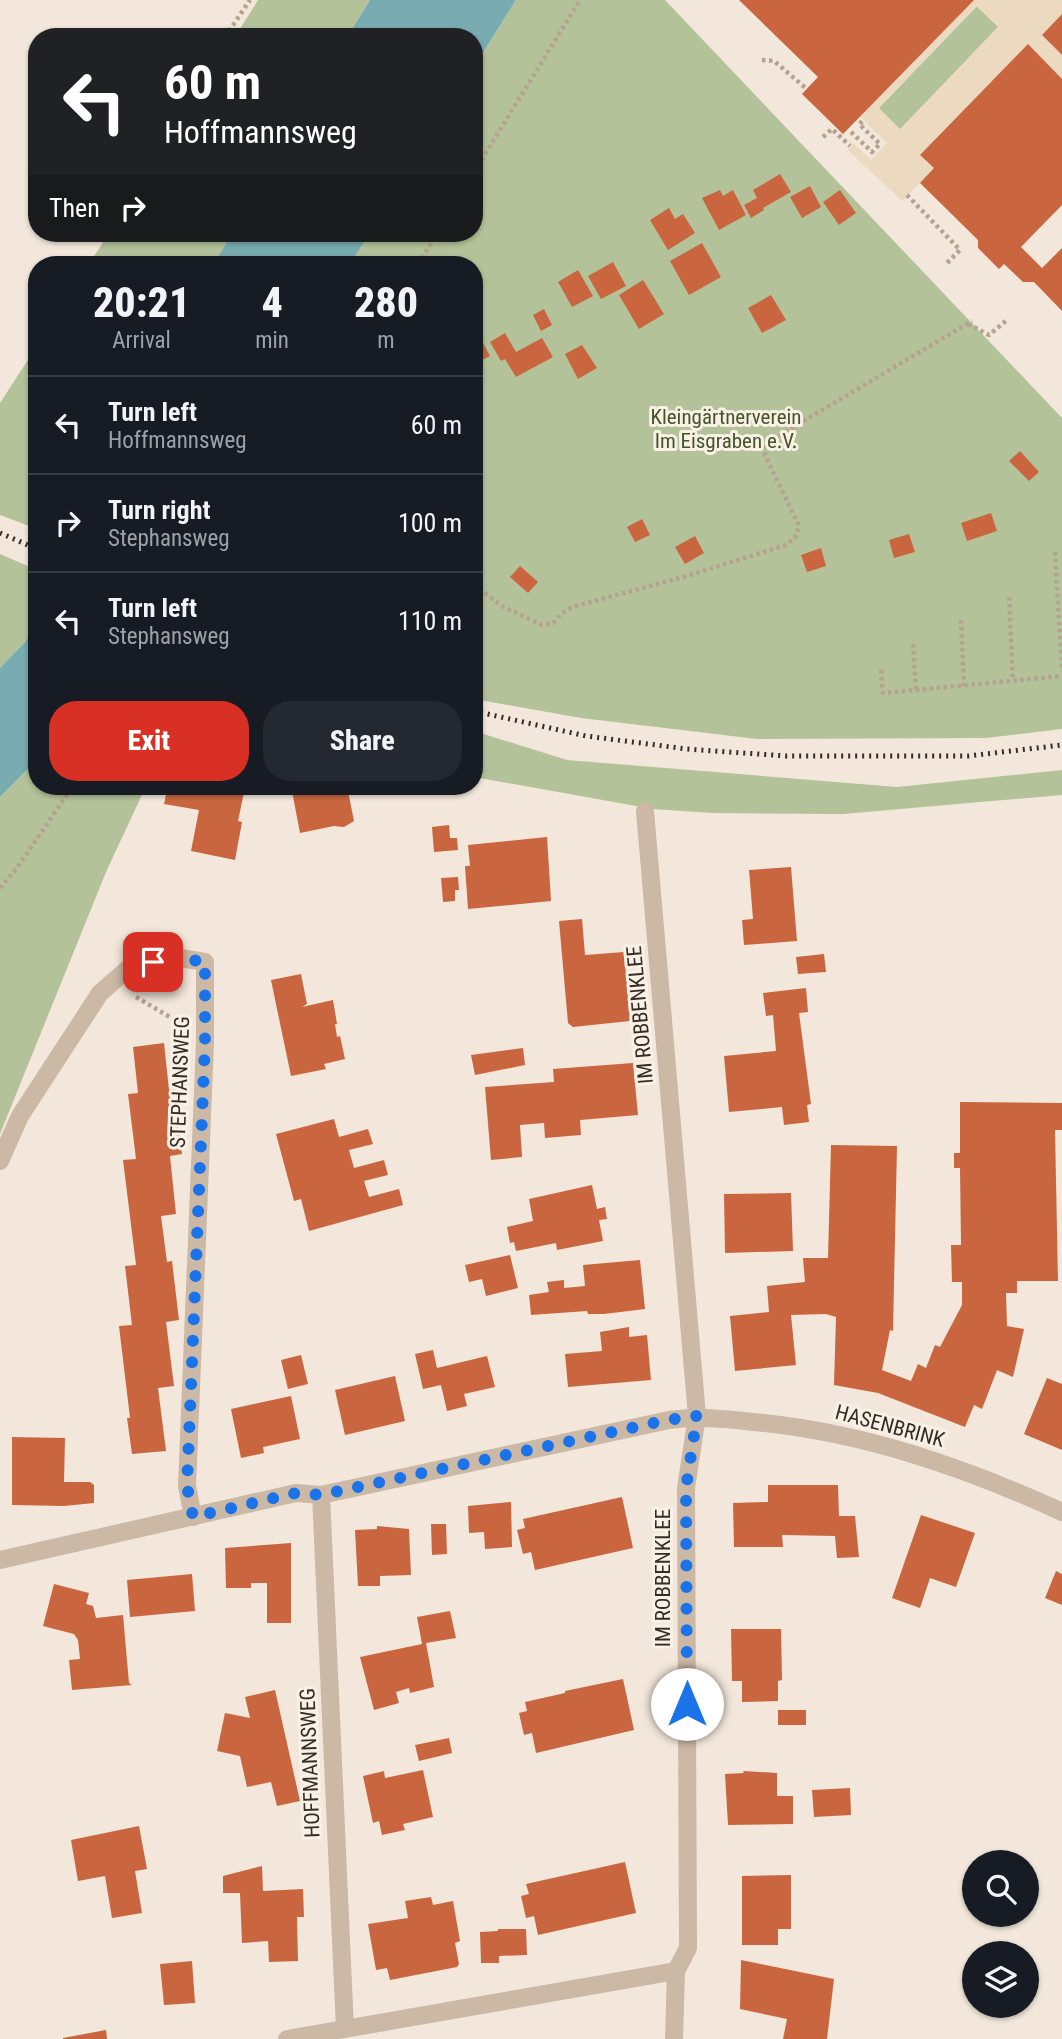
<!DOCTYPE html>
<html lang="en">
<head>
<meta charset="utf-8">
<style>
  body { margin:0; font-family:"Roboto Condensed",sans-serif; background:#242831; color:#f1f3f6; height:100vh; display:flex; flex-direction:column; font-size:26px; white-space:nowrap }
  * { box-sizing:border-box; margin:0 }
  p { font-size:23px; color:#9ea1a6 }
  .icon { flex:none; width:38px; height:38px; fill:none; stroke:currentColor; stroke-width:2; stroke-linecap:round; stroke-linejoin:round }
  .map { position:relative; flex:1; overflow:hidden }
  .side { position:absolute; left:28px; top:256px; width:455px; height:539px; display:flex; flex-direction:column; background:#171b24; border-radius:28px; box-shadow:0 2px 5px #0004 }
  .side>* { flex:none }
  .banner { position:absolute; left:28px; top:28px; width:455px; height:214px; border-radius:28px; box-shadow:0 2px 5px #0004; background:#202124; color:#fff; overflow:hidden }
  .tools { position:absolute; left:962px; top:1850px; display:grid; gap:14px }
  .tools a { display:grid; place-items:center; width:77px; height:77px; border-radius:50%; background:#171b24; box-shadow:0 2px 5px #0004; font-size:35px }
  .pin { position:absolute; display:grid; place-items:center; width:60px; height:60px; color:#fff; margin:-30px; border-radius:14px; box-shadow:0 4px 10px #0006 }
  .me { position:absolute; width:77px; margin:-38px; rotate:0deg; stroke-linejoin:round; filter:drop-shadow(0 0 5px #0008) }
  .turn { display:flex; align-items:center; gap:24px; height:147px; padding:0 21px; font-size:32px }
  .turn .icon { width:91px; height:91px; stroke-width:2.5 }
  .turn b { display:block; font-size:49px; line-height:60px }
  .then { display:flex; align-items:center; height:66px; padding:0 21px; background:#0003; gap:14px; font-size:26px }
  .eta { display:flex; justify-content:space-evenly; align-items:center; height:119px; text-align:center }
  .eta b { font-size:42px; font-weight:800; line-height:49px }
  .primary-button { display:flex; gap:14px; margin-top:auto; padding:14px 21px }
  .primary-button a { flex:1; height:80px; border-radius:28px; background:#d93025; color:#fff; font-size:28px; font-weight:800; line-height:80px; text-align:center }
  .primary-button a+a { background:#242831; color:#f1f3f6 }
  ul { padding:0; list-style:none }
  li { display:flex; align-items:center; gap:21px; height:98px; padding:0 21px; border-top:2px solid #363941 }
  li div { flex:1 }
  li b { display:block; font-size:26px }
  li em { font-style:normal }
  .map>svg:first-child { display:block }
</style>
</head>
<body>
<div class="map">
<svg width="1062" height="2039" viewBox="0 0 1062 2039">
  <rect width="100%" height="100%" fill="#f2e7da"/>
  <g fill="#b3c299">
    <polygon points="258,0 370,0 347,37 235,37"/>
    <polygon points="516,0 665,0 1062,418 1062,729 986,738 757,739 581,718 474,699 474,264 350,264 370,233 474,233 474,67"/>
    <polygon points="977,6 999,26 900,130 878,109"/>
    <polygon points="109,233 232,233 214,264 89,264"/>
    <polygon points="37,346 37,529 0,515 0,403"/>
    <polygon points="0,554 37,570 37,623 25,642 0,668"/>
    <polygon points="474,731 567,760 897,787 1062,770 1062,795 843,814 712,813 653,809 474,777"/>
    <polygon points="37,760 37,786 146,786 106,872 0,1134 0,797"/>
  </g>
  <path fill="#ebd9c0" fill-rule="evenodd" d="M892 0H1062V14L1042 35 1062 55V79L1027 45 920 155 934 168 902 201 848 150 853 143 871 160 887 143 860 117 843 134 802 94ZM976 6 998 27 900 129 879 108Z"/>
  <g fill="#78acb0">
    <polygon points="370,0 516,0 474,67 474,37 347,37"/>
    <polygon points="232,233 370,233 350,264 214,264"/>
    <polygon points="37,623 37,760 0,797 0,668 25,642"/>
  </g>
  <g fill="#c96640">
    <polygon points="739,0 974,0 843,134 802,94 818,77"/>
    <polygon points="1062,14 1062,55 1042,35"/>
    <polygon points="1028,44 1062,79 1062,205 1021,247 1042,268 1062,248 1062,311 1034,282 1023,282 1004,264 999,269 978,248 978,240 920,183 934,168 920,155"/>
    <polygon points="780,174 791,192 763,208 764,210 751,218 744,205 757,198 753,190"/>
    <polygon points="810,186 821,207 802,218 790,197"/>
    <polygon points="720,190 723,196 733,190 746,215 719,230 702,198"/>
    <polygon points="840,190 856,213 839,225 823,202"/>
    <polygon points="669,208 675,219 683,214 695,233 668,250 650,220"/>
    <polygon points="702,243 721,277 689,295 670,261"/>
    <polygon points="613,262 626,286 601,299 588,276"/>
    <polygon points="578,270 593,296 572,307 558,282"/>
    <polygon points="643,280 664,314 639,329 619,295"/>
    <polygon points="771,295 786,320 762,333 748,308"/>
    <polygon points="544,309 552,325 541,331 533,315"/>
    <polygon points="505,333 516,352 542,338 553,357 516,377 505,359 501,361 490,342"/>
    <polygon points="482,341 490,356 474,364 474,346"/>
    <polygon points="582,345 597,368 578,379 565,354"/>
    <polygon points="1020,451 1039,472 1029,481 1009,461"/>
    <polygon points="991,513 997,531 967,541 961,523"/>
    <polygon points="642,519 650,535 635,542 627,527"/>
    <polygon points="909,534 915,552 894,558 889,540"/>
    <polygon points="695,536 704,553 685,564 675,547"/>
    <polygon points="821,548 826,566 807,572 801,555"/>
    <polygon points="520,566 538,582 528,593 510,577"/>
    <polygon points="168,786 213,786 244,792 238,821 242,822 235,860 191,851 199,810 164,804"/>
    <polygon points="291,786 347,786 354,821 344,827 334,826 300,833"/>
    <polygon points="449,825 450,838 457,838 458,850 434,852 432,827"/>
    <polygon points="547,837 551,901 468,909 465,866 470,866 468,845"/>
    <polygon points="791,867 797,941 744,945 742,920 753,919 749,870"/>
    <polygon points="458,877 459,890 455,890 455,901 443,902 441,878"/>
    <polygon points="582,919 585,955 624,952 630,1021 573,1027 568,1023 559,921"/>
    <polygon points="824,954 826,972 798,974 796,957"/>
    <polygon points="301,974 307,1004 302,1007 333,1000 337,1024 335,1024 337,1037 340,1036 345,1059 324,1064 326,1069 291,1076 271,980"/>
    <polygon points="806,988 808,1012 799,1013 811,1104 807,1105 809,1122 784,1125 782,1107 729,1112 724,1056 776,1051 773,1015 766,1016 763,993"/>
    <polygon points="164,1043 169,1090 175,1089 182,1154 170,1156 176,1214 161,1216 167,1262 172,1261 179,1320 166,1322 174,1386 158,1388 166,1451 132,1454 127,1418 130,1418 119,1326 132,1325 125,1266 136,1265 123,1160 136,1159 128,1094 138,1093 133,1047"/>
    <polygon points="523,1048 525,1065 475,1075 471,1055"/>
    <polygon points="633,1063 638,1115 580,1120 581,1135 545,1138 544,1123 520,1125 522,1157 491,1160 485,1087 554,1082 553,1069"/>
    <polygon points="960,1102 1062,1103 1062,1130 1055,1130 1058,1281 1017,1281 1017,1293 1006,1293 1007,1326 1024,1329 1013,1377 997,1370 982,1409 974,1405 965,1427 878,1393 834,1385 836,1317 826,1314 791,1315 796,1365 735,1371 730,1316 769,1312 767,1286 805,1282 803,1258 828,1258 831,1145 897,1146 893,1331 890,1330 882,1370 911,1381 918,1364 926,1368 935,1345 940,1347 962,1305 962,1282 952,1282 951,1245 961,1245 960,1168 954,1168 954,1153 960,1153"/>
    <polygon points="334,1119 339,1137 368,1129 373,1144 349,1150 354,1168 384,1160 388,1175 364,1181 369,1197 399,1189 403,1205 309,1231 301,1199 294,1201 276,1134"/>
    <polygon points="592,1185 597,1209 605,1207 607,1219 599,1220 603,1241 557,1250 556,1243 516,1251 514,1242 510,1243 507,1227 533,1221 529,1199"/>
    <polygon points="791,1193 793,1251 725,1253 724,1194"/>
    <polygon points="510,1255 518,1288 486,1296 482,1279 469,1282 465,1265"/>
    <polygon points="640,1260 645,1309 604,1314 588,1314 587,1311 531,1315 529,1295 549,1292 547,1282 564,1280 564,1288 585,1286 583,1265"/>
    <polygon points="629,1327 629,1337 647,1335 651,1380 568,1387 565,1354 602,1351 600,1332"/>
    <polygon points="433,1350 437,1368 487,1356 495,1387 464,1394 467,1406 447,1411 441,1385 423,1389 415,1354"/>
    <polygon points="301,1355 308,1384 288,1389 281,1360"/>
    <polygon points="395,1376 405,1421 345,1435 335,1390"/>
    <polygon points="1047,1378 1062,1384 1062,1450 1024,1434"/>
    <polygon points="291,1396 300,1439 263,1447 264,1453 241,1458 231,1409"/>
    <polygon points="12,1437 65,1438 64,1482 90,1482 94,1485 94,1503 64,1506 12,1505"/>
    <polygon points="768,1485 838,1485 839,1516 855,1516 859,1557 837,1558 835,1536 782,1535 783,1547 734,1547 733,1503 768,1502"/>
    <polygon points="622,1497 633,1548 535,1570 531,1552 523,1554 517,1530 525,1528 523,1519"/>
    <polygon points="511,1502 512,1547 485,1549 484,1532 469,1533 468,1506"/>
    <polygon points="921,1515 975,1533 956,1587 930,1578 920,1608 892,1598"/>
    <polygon points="431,1524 446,1524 447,1554 432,1555"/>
    <polygon points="377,1526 409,1529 411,1575 380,1576 380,1586 358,1586 355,1530 377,1529"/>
    <polygon points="291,1543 291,1623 267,1623 267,1583 251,1583 251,1588 226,1588 225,1548"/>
    <polygon points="1056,1571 1062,1574 1062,1605 1045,1598"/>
    <polygon points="192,1574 195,1611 130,1617 127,1580"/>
    <polygon points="54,1584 89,1593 86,1604 93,1606 96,1618 123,1615 129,1683 132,1685 72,1690 69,1660 80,1659 78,1640 74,1634 43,1626"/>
    <polygon points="450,1611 456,1638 426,1643 434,1687 410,1693 409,1688 396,1692 399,1703 374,1710 360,1657 422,1644 417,1617"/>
    <polygon points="731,1629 781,1629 782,1680 778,1681 778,1701 742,1702 742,1681 732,1681"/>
    <polygon points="623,1679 634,1730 536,1753 532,1733 524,1735 519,1713 527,1711 525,1702 565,1693 565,1691"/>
    <polygon points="275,1690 300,1801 277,1806 271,1782 247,1787 240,1756 217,1751 225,1713 250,1718 245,1697"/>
    <rect x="778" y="1710" width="28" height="15"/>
    <polygon points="449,1738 452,1753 419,1761 415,1745"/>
    <polygon points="423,1770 433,1817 403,1824 405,1830 382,1835 379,1821 373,1823 363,1776 384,1771 385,1778"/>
    <polygon points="743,1771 777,1773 777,1796 793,1796 793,1824 728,1825 725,1774 744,1773"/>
    <polygon points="850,1788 851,1815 814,1817 812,1790"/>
    <polygon points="139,1826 147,1869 135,1871 142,1913 112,1918 105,1876 78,1881 71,1840"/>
    <polygon points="625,1862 636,1913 538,1935 534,1916 526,1918 521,1896 529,1894 526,1884"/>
    <polygon points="262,1866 263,1891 303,1889 304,1917 297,1917 298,1961 269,1962 268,1941 242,1943 240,1893 223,1893 223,1876"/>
    <polygon points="791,1875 791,1929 778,1929 778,1945 742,1945 742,1876"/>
    <polygon points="431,1897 433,1905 453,1901 460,1941 455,1943 459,1964 457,1967 390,1980 387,1968 376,1970 368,1924 408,1918 405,1901"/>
    <polygon points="498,1929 526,1929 527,1955 499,1956 499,1963 481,1963 480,1932 498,1931"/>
    <polygon points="741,1960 834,1979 827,2039 783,2039 787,2019 740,2009"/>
    <polygon points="192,1961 195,2003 164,2005 160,1964"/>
    <polygon points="106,2030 107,2039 63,2039 63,2038"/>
  </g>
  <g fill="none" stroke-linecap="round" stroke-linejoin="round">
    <g stroke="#b6a290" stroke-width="4.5" stroke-dasharray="3.5 3.5" stroke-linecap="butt">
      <polyline points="225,37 250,0"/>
      <polyline points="762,60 774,61 807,89"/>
      <polyline points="851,132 872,152 880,144 859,124 864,120"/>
      <polyline points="823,137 832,129 850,146"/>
      <polyline points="474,172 580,0"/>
      <polyline points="907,195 960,250 947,263"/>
      <polyline points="418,264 438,233"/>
      <polyline points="968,324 989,335 1007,320"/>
      <polyline points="1055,552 1062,671"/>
      <polyline points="474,584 500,605 542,625 553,623 561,614 572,607 687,576 786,545 795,538 799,526 765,455 765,444 972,321"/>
      <polyline points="1009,597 1013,681"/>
      <polyline points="961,620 964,686"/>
      <polyline points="913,644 916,690"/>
      <polyline points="881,670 883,693 1062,676"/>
      <polyline points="0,888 17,868 73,786"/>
      <polyline points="136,997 180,1023"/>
    </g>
    <g stroke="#cbb8a5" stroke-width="18">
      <polyline points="645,811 697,1416 686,1488 688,1948 676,1971 674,2039"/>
      <polyline points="0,1161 20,1116 100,993 131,966 174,957 205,962 205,1042 187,1486 193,1517"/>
      <polyline points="321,1495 345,2029"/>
      <path d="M0 1560 296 1493 321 1495 669 1420C698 1416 725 1419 754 1422 862 1432 964 1467 1062 1512"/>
      <polyline points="287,2039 676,1971"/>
    </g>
    <g stroke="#362c27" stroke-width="5" stroke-dasharray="2 5" stroke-linecap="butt">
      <polyline points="0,533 37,549"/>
      <polyline points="474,711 586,736 687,749 786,756 968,756 1062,745"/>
    </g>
  </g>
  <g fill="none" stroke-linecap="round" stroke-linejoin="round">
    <polyline stroke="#1a73e8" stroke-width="12" stroke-dasharray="0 21.6" points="153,962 174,957 205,962 205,1042 187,1486 193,1517 296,1493 321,1495 668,1420 697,1416 686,1488 687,1704"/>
  </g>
  <g text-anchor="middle" stroke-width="6" stroke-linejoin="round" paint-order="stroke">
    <g font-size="21" fill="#44552a" stroke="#faf1e6">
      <text x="726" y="424">Kleingärtnerverein<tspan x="726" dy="24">Im Eisgraben e.V.</tspan></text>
    </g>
    <g font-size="21" fill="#362c27" stroke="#faf1e6">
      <text transform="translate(640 1015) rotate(-95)" y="7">IM ROBBENKLEE</text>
      <text transform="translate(180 1082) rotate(-88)" y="7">STEPHANSWEG</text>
      <text transform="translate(890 1426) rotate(15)" y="7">HASENBRINK</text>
      <text transform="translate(663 1578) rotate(-90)" y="7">IM ROBBENKLEE</text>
      <text transform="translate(310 1763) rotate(-92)" y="7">HOFFMANNSWEG</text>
    </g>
  </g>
</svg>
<div class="tools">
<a><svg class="icon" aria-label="search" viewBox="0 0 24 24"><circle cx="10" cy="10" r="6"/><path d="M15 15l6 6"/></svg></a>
<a><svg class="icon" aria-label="layers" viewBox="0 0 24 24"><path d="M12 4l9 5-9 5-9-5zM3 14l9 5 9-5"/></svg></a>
</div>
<div class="pin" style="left:153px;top:962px;background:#d93025"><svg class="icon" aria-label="arrive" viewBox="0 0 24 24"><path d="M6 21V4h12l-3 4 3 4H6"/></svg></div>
<svg class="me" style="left:687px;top:1704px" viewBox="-20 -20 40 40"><circle r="19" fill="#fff"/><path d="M0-13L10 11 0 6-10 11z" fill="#1a73e8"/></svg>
<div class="banner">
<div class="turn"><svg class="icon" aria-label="left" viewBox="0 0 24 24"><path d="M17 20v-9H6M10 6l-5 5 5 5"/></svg><div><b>60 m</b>Hoffmannsweg</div></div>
<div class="then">Then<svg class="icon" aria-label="right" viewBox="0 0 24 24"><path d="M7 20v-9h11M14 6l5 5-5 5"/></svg></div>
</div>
<section class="side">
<div class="eta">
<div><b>20:21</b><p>Arrival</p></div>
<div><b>4</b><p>min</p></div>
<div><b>280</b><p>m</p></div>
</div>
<ul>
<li><svg class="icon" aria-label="left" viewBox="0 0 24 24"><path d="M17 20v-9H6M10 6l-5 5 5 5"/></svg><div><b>Turn left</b><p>Hoffmannsweg</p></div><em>60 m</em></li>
<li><svg class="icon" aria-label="right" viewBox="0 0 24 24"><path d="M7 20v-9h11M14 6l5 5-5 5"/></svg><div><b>Turn right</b><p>Stephansweg</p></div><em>100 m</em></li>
<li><svg class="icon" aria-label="left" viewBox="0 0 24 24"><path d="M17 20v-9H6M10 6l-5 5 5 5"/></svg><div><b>Turn left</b><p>Stephansweg</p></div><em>110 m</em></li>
</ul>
<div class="primary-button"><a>Exit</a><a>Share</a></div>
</section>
</div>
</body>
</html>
